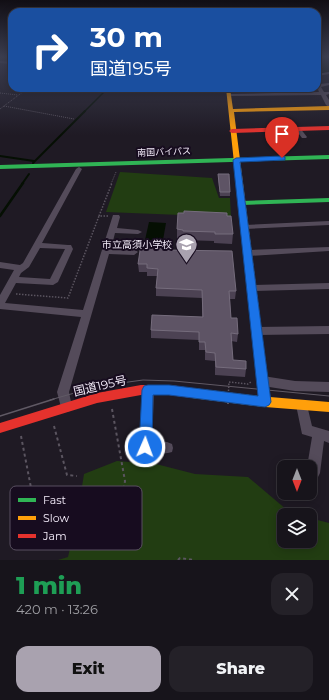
<!DOCTYPE html>
<html lang="en">
<head>
<meta charset="utf-8">
<style>
  body { margin:0; font-family:Montserrat,"Noto Sans JP",sans-serif; background:#242128; color:#f1f3f6; height:100vh; display:flex; flex-direction:column; font-size:15px; white-space:nowrap }
  * { box-sizing:border-box; margin:0 }
  p { font-size:13px; color:#9e9ea3 }
  .icon { flex:none; width:22px; height:22px; fill:none; stroke:currentColor; stroke-width:2; stroke-linecap:round; stroke-linejoin:round }
  .map { position:relative; height:560px; overflow:hidden }
  .panel { display:flex; flex-direction:column; background:#17141b; flex:1 }
  .panel>* { flex:none }
  .banner { position:absolute; left:8px; top:8px; width:313px; height:84px; border-radius:12px; box-shadow:0 2px 10px #0003,0 0 0 1px #36333a; background:#1a4fa0; color:#fff; overflow:hidden }
  .needle { width:26px; rotate:180deg }
  .buttons { position:absolute; left:277px; top:460px; display:grid; gap:8px }
  .buttons a { display:grid; place-items:center; width:40px; height:40px; border-radius:8px; background:#17141b; box-shadow:0 2px 10px #0003,0 0 0 1px #36333a; font-size:20px }
  .pin { position:absolute; display:grid; place-items:center; width:34px; height:34px; color:#fff; margin:-41px -17px; border-radius:50% 50% 50% 0; rotate:-45deg; box-shadow:0 0 4px #0007 }
  .pin .icon { rotate:45deg }
  .me { position:absolute; width:44px; margin:-22px; rotate:2deg; stroke-linejoin:round; filter:drop-shadow(0 0 3px #0008) }
  .turn { display:flex; align-items:center; gap:14px; height:84px; padding:0 16px; font-size:18px }
  .turn .icon { width:52px; height:52px; stroke-width:2.5 }
  .turn b { display:block; font-size:28px; line-height:34px }
  .round { display:grid; place-items:center; flex:none; width:42px; height:42px; border-radius:12px; background:#242128 }
  .overview { display:flex; align-items:center; justify-content:space-between; height:68px; padding:0 16px }
  h1 { font-size:24px; font-weight:800; line-height:30px; color:#1e9e55 }
  .action { display:flex; gap:8px; margin-top:auto; padding:8px 16px }
  .action a { flex:1; height:46px; border-radius:12px; background:#a9a2af; color:#111; font-size:16px; font-weight:800; line-height:46px; text-align:center }
  .action a+a { background:#242128; color:#f1f3f6 }
  .map>svg:first-child { display:block }
</style>
</head>
<body>
<div class="map">
<svg width="329" height="560" viewBox="0 0 329 560">
  <rect width="100%" height="100%" fill="#1f1a24"/>
  <g fill="#223d12">
    <polygon points="120,172 212,178 219,198 230,198 231,217 106,212"/>
    <polygon points="117,461 156,464 195,474 248,477 287,510 302,515 284,515 284,541 310,541 310,518 329,523 329,560 58,560 68,557 77,518 84,474"/>
  </g>
  <g fill="#050f03">
    <polygon points="317,57 329,57 329,72 317,74"/>
    <polygon points="149,222 166,223 163,240 145,240"/>
  </g>
  <g fill="none" stroke-linecap="round" stroke-linejoin="round">
    <polyline stroke="#050f03" stroke-width="1.5" points="84,112 108,88"/>
    <g stroke="#050f03" stroke-width="2">
      <polyline points="0,156 34,161"/>
      <polyline points="33,163 85,111"/>
      <polyline points="22,184 29,174"/>
    </g>
    <polyline stroke="#050f03" stroke-width="2.5" points="0,216 23,183"/>
    <g stroke="#5b5560" stroke-width="1" stroke-dasharray="1 1" stroke-linecap="butt">
      <polyline points="0,93 18,95"/>
      <polyline points="4,106 74,119"/>
      <polyline points="0,109 28,88"/>
      <polyline points="111,184 116,172"/>
    </g>
    <g stroke="#5b5560" stroke-width="1.5" stroke-dasharray="1.5 1.5" stroke-linecap="butt">
      <polyline points="108,216 99,216 112,183"/>
      <polyline points="16,294 68,298 99,216"/>
      <polyline points="229,382 248,384 251,382"/>
    </g>
    <g stroke="#5b5560" stroke-width="2" stroke-dasharray="3 3" stroke-linecap="butt">
      <polyline points="112,409 125,481 120,512"/>
      <polyline points="54,426 67,475 77,476"/>
      <polyline points="21,436 33,498"/>
      <polyline points="178,560 180,558 194,560"/>
    </g>
    <g fill="#544b5a" fill-rule="evenodd">
      <polygon points="0,61 12,62 12,64 0,63"/>
      <polygon points="329,72 329,74 317,76 317,74"/>
      <polygon points="317,82 320,84 329,83 329,85 321,87 324,92 329,92 329,94 326,95 329,100 329,107 326,105 321,95 229,96 227,95 229,94 319,92 317,87"/>
      <polygon points="296,128 300,128 307,137 306,138 302,138 295,129"/>
      <path d="M79 167 82 169 42 243 68 245H71L73 249 58 282 53 285 16 283 5 303 83 310 113 215H119L120 217 117 228 138 230 142 232 138 234 115 233 111 249H134L138 252 134 255 109 254 69 392 72 407 70 411 66 412 62 411 57 392 81 317 0 309V295L14 270 0 268V262L20 265 23 263 76 169ZM40 248 65 249 50 279 19 277 21 273 29 267Z"/>
      <polygon points="329,221 329,225 245,229 241,227 245,225"/>
      <polygon points="329,247 329,251 248,256 244,253 248,250"/>
      <polygon points="329,283 329,289 252,291 247,288 252,285"/>
      <polygon points="329,326 329,334 257,335 253,334 252,331 253,328 257,327"/>
      <polygon points="263,376 295,381 329,382 329,392 295,391 263,386 259,384 257,381 259,378"/>
      <path d="M148 385 152 387 154 390 152 441 167 442 172 444 173 448 172 452C163 455 149 454 140 451L139 447 142 390 144 387Z"/>
      <polygon points="302,400 306,401 312,426 329,431 329,443 324,441 320,473 318,477 313,479 310,478 310,467 307,467 312,437 302,434 296,405 298,401"/>
    </g>
    <g fill="#30b455" fill-rule="evenodd">
      <polygon points="329,155 329,159 0,169 0,165"/>
      <polygon points="329,198 329,202 242,205 238,203 242,201"/>
    </g>
    <polygon fill="#ff9f0a" fill-rule="evenodd" points="226,88 230,88 233,109 329,106 329,110 234,112 270,397 329,402 329,412 265,407 192,398 188,396 186,393 188,390 192,388 259,396"/>
    <g fill="#e5322d" fill-rule="evenodd">
      <polygon points="329,126 329,130 232,133 229,131 232,129"/>
      <path d="M141 385C159 385 179 384 196 390L198 393 196 396 192 398 169 395H141L97 403 0 433V423L97 393Z"/>
    </g>
    <polyline stroke="#605a65" stroke-width="1" points="50,400 99,386 143,380 174,381 329,396"/>
    <polyline stroke="#605a65" stroke-width="1.5" points="0,416 54,399"/>
    <polyline stroke="#5b5560" stroke-width="1.5" stroke-dasharray="1.5 1.5" stroke-linecap="butt" points="228,400 229,382"/>
    <polyline stroke="#5b5560" stroke-width="2" stroke-dasharray="3 3" stroke-linecap="butt" points="228,404 228,399"/>
  </g>
  <g fill="#4c4253">
    <polygon points="218,174 230,192 230,196 220,196 218,178"/>
    <polygon points="227,216 233,234 232,244 214,243 214,241 183,240 183,239 177,239 177,229"/>
    <polygon points="166,250 236,291 235,299 230,299 231,318 238,334 237,342 231,341 233,360 246,369 245,377 215,375 215,361 205,360 205,350 199,350 199,340 151,338 151,330 202,317 202,298 156,296 156,288 157,276 147,276 147,272 139,272 138,264"/>
  </g>
  <g fill="#5e5465" stroke="#756c7c">
    <polygon points="218,174 229,174 230,192 220,192"/>
    <polygon points="184,211 227,213 227,216 231,216 233,234 215,234 215,232 183,231 183,230 177,229 178,213 184,213"/>
    <polygon points="141,244 166,245 165,250 232,251 236,291 229,291 231,318 237,318 238,334 231,333 233,360 246,361 246,369 216,367 215,353 206,352 205,342 199,342 199,332 151,330 152,315 203,317 202,290 156,288 158,269 147,268 147,264 138,264"/>
  </g>
  <linearGradient id="sky" x2="0" y2="1"><stop stop-color="#110e14"/><stop offset="0.42" stop-color="#3c3e50"/><stop offset="1" stop-color="#3c3e50" stop-opacity="0"/></linearGradient>
  <rect width="329" height="135" fill="url(#sky)"/>
  <polygon fill="#1a73e8" stroke="#114b97" points="282,156 285,157 285,160 240,162 271,402 269,405 265,407 169,395 153,395 152,447 150,451 145,453 141,451 139,447 142,390 144,386 148,385 169,385 258,396 233,160 236,158"/>
  <defs>
    <symbol id="school-pin" viewBox="-11 -11 22 30"><path d="M0 17L-7.5 6A9.5 9.5 0 1 1 7.5 6Z" fill="#a9a2af" stroke="#170c1f"/><path d="M0-5L7-2L0 1L-7-2ZM-4 1L0 2.5L4 1V4Q0 6-4 4Z" fill="#fff"/></symbol>
  </defs>
  <g fill-rule="evenodd">
    <use href="#school-pin" x="174" y="232" width="25" height="34"/>
  </g>
  <g text-anchor="middle" stroke-width="4" stroke-linejoin="round" paint-order="stroke">
    <g font-size="9" fill="#f4ecfa" stroke="#170c1f">
      <text transform="translate(164 152) rotate(-2)" y="3">南国バイパス</text>
    </g>
    <g font-size="10" fill="#f4ecfa" stroke="#170c1f" text-anchor="end">
      <text x="172" y="248">市立高須小学校</text>
    </g>
    <g font-size="12" fill="#f4ecfa" stroke="#170c1f">
      <text transform="translate(100 386) rotate(-13)" y="4">国道195号</text>
    </g>
  </g>
  <rect x="10" y="486" width="132" height="64" rx="6" fill="#170c1f" stroke="#594f61" stroke-width="1"/>
  <rect x="18" y="498" width="18" height="4" fill="#30b455"/>
  <rect x="18" y="516" width="18" height="4" fill="#ff9f0a"/>
  <rect x="18" y="534" width="18" height="4" fill="#e5322d"/>
  <g font-size="11" fill="#f4ecfa">
    <text x="43" y="504">Fast</text>
    <text x="43" y="522">Slow</text>
    <text x="43" y="540">Jam</text>
  </g>
</svg>
<div class="buttons">
<a><svg class="needle" viewBox="-14 -14 28 28"><path d="M0-13l5 13h-10z" fill="#e53935"/><path d="M0 13l5-13h-10z" fill="#9e9ea3"/></svg></a>
<a><svg class="icon" aria-label="layers" viewBox="0 0 24 24"><path d="M12 4l9 5-9 5-9-5zM3 14l9 5 9-5"/></svg></a>
</div>
<div class="pin" style="left:282px;top:158px;background:#d93025"><svg class="icon" aria-label="arrive" viewBox="0 0 24 24"><path d="M6 21V4h12l-3 4 3 4H6"/></svg></div>
<svg class="me" style="left:145px;top:447px" viewBox="-20 -20 40 40"><circle r="17" fill="#1a73e8" stroke="#fff" stroke-width="3"/><path d="M0-11L8 9 0 5-8 9z" fill="#fff"/></svg>
<div class="banner">
<div class="turn"><svg class="icon" aria-label="right" viewBox="0 0 24 24"><path d="M7 20v-9h11M14 6l5 5-5 5"/></svg><div><b>30 m</b>国道195号</div></div>
</div>
</div>
<section class="panel">
<div class="overview"><div><h1>1 min</h1><p>420 m · 13:26</p></div><a class="round"><svg class="icon" aria-label="close" viewBox="0 0 24 24"><path d="M6 6l12 12M18 6L6 18"/></svg></a></div>
<div class="action"><a>Exit</a><a>Share</a></div>
</section>
</body>
</html>
